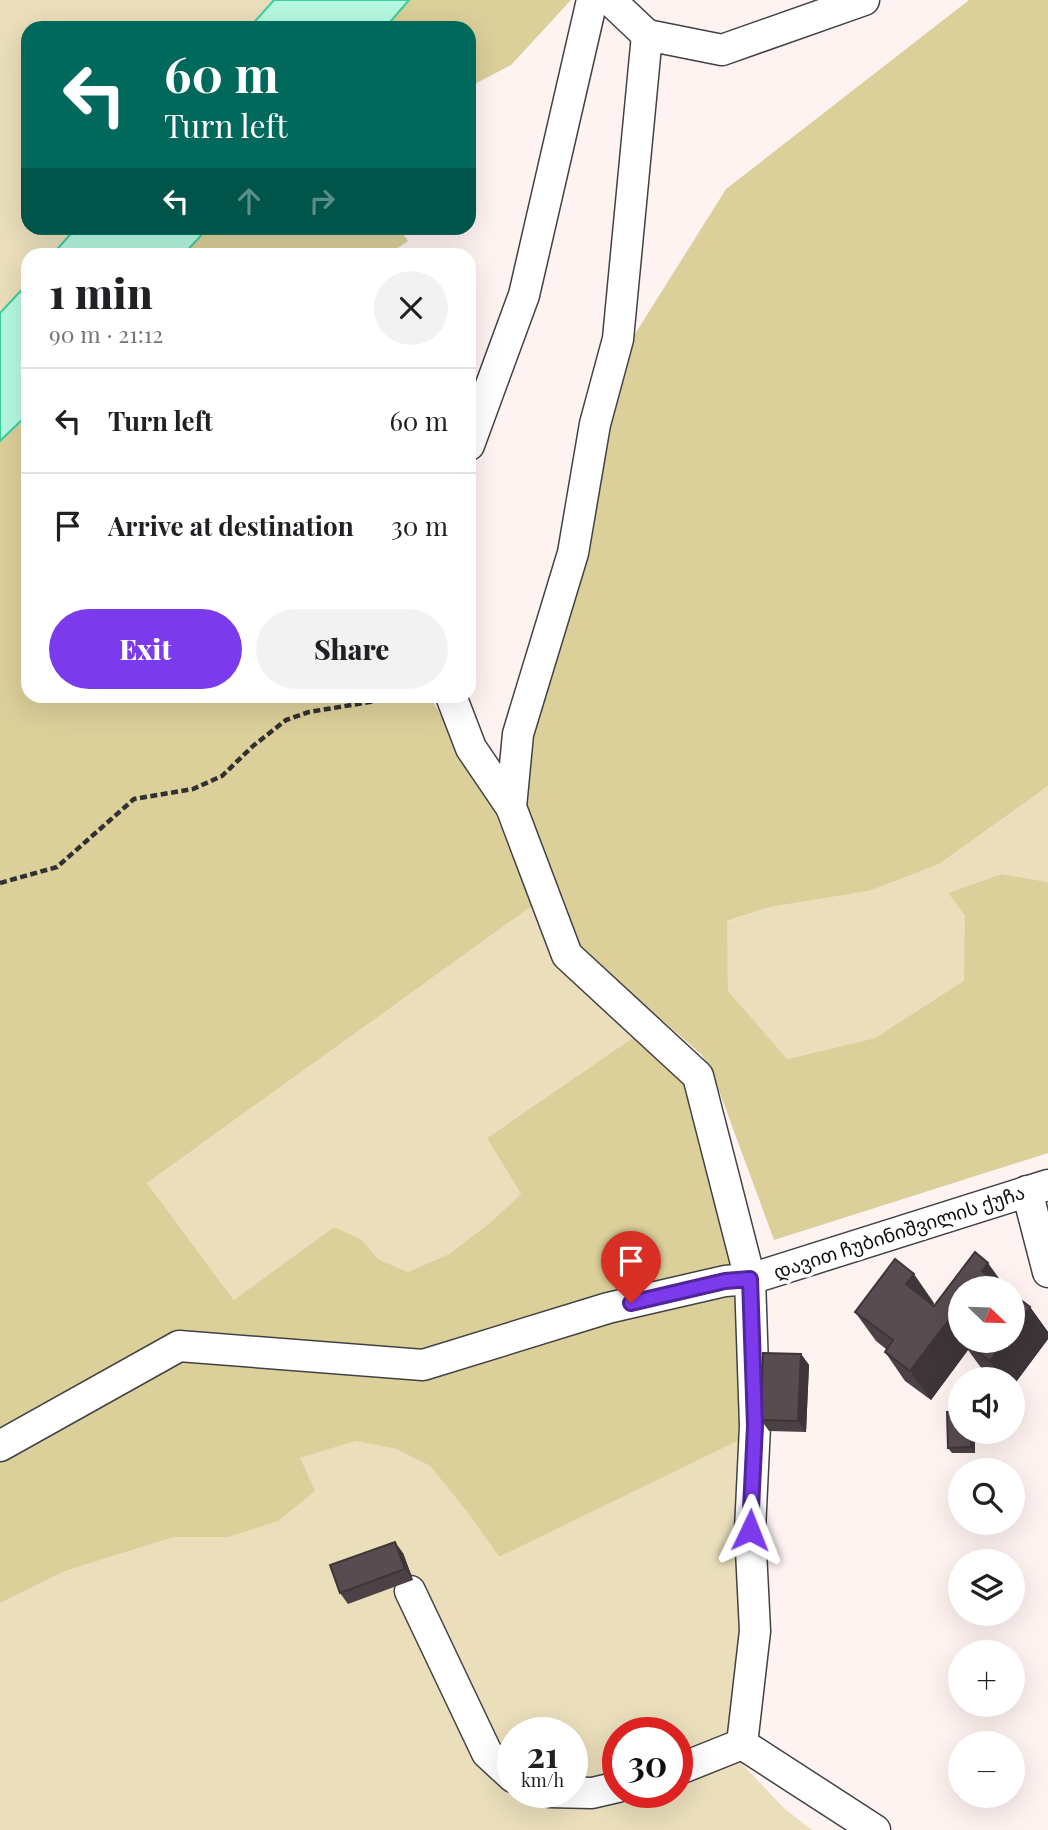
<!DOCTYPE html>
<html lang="en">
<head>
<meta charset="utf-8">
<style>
  body { margin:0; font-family:"Playfair Display","Noto Sans Georgian",serif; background:#f2f2f2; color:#202124; height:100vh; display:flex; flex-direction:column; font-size:26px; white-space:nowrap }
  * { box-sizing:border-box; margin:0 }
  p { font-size:23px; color:#757577 }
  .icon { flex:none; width:38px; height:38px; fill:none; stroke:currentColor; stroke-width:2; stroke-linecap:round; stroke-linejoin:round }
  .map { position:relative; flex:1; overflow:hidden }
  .side { position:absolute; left:21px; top:248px; width:455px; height:455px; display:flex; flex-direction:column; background:#fff; border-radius:21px; box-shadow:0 7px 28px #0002 }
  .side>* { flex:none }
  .guide { position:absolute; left:21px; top:21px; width:455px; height:214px; border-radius:21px; box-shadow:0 7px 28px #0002; background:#00695c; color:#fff; overflow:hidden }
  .needle { width:46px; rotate:113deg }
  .buttons { position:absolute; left:948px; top:1276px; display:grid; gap:14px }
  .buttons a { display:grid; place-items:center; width:77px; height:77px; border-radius:50%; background:#fff; box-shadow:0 7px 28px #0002; font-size:35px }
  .speed { position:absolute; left:497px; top:1717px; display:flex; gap:14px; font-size:35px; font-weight:700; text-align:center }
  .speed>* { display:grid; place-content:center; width:91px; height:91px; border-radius:50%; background:#fff; box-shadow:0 7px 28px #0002; line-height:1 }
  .speed small { font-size:18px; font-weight:400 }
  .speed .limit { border:10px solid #d22; background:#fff; color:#111 }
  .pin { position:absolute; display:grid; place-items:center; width:60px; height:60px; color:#fff; margin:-72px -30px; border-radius:50% 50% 50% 0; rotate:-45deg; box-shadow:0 0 7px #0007 }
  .pin .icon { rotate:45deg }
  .me { position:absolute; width:77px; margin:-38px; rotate:2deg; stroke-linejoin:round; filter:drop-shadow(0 0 5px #0008) }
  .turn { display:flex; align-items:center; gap:24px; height:147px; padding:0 28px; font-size:32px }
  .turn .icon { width:91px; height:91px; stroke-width:2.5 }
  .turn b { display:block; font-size:49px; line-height:60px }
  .lanes { display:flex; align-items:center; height:66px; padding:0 28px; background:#0003; justify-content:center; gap:35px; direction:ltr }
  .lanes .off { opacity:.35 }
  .round { display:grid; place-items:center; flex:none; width:74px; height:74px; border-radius:37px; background:#f2f2f2 }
  .summary { display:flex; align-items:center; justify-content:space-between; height:119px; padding:0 28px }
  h1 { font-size:42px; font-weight:800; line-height:52px }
  .action { display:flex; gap:14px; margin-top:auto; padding:14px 28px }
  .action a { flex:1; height:80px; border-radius:42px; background:#7c3aed; color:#fff; font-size:28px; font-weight:800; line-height:80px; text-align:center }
  .action a+a { background:#f2f2f2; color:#202124 }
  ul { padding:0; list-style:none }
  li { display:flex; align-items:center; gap:21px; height:105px; padding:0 28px; border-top:2px solid #e0e0e0 }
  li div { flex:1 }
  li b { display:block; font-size:26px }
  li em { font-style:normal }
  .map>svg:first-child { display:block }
</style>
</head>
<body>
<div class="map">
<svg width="1048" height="1830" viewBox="0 0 1048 1830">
  <rect width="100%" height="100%" fill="#fff3f2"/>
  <g fill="#eadebb" fill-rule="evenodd">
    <polygon points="0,0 274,0 249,28 28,28 28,228 76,228 52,255 28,256 28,283 0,313"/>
    <polygon points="1048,786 1048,882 1001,874 948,893 965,916 965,981 875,1038 786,1059 728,991 726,922 770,907 869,891 939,864"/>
    <polygon points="532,906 562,967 634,1037 487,1138 521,1194 491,1222 449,1254 408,1272 378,1259 361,1239 334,1227 235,1301 147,1183"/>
    <path d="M746 1437 743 1765 785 1809 812 1830H0V1603L65 1571 174 1537H228L300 1458 356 1441 396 1449 430 1466 468 1513 499 1557ZM513 1732H572V1792H513ZM618 1732H677V1792H618Z"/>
  </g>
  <g fill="#dbcf9a">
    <polygon points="409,0 571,0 511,65 469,87 469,28 385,28"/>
    <polygon points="969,0 1048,0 1048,786 939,864 869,891 770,907 727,921 728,991 787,1059 875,1038 964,981 965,916 948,893 1001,874 1048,882 1048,1153 774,1240 714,1077 702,1055 577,946 524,805 523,732 630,342 726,189"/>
    <polygon points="208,228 399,228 408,241 387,255 183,256"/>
    <polygon points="28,414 28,696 430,697 488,795 532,906 147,1183 234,1300 334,1227 361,1239 378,1259 408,1272 449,1254 491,1222 521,1194 487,1138 634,1037 686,1083 753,1344 746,1437 499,1557 468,1513 430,1466 396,1449 356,1441 300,1458 315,1491 278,1521 228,1537 174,1537 65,1571 0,1603 0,442"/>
  </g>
  <g fill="#b6f7df" stroke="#3cce9d" stroke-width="2">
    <polygon points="274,0 409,0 385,28 249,28"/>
    <polygon points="76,228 208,228 183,255 52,255"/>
    <polygon points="28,283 28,414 0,441 0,313"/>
  </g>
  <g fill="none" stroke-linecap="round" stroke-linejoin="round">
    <defs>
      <g id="minor">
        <polyline points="610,0 647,35"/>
        <polyline points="864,0 722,50 647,35 618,339 595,424 573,553 518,734 511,807 567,955 698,1076 750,1279 755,1426 750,1530 755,1631 742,1744 875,1830"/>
        <polyline points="469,445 524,295 592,0"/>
        <polyline points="451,696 471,748 511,807"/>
        <polyline points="1027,1191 1048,1272"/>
        <polyline points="0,1446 179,1346 423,1365 608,1308 725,1281 750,1279 1048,1185"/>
        <polyline points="410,1591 487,1753 513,1777"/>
        <polyline points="677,1770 742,1744"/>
        <polyline points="549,1792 592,1793 618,1787"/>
      </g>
    </defs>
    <use href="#minor" stroke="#424242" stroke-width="33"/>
    <polyline stroke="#313131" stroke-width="4.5" stroke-dasharray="7 3.5" stroke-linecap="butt" points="0,883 57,867 134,799 193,789 222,776 253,746 286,720 309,712 406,696"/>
    <use href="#minor" stroke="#fff" stroke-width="30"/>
  </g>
  <g fill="#4c4145">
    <polygon points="961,1288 961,1340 1030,1307 1048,1332 1048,1339 1013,1386 1013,1379 995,1379 982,1369 968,1350 931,1400 905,1381 885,1352 886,1349 876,1341 855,1312 934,1303 933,1305 934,1306"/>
    <polygon points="801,1354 809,1365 806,1432 769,1431 761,1420"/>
    <polygon points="961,1432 975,1432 975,1453 952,1453 948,1448"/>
    <polygon points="403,1553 413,1580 348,1604 340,1593"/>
  </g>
  <g fill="#3e3538">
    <polygon points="988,1263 1006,1288 982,1271"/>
    <polygon points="914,1274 934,1303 926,1313 906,1284"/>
    <polygon points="1030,1307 1048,1332 1048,1339 1013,1386 1013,1379 1002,1379 990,1361 1005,1340 1013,1340 1013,1330"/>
    <polygon points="951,1317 961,1331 961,1340 968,1350 931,1400 910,1371"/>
    <polygon points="801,1354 809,1365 806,1432 798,1421"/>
    <polygon points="971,1432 975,1432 975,1453 971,1447"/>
    <polygon points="395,1542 403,1553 413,1580 405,1569"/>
  </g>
  <g fill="#584c50" stroke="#3e3538" stroke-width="2">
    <polygon points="975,1252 988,1263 982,1271 1006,1288 961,1288 961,1324 951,1317 910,1371 885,1352 893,1340 855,1312 895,1259 914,1274 906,1284 934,1306"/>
    <polygon points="1013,1294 1030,1307 1013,1330"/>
    <polygon points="962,1340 1005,1340 990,1361"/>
    <polygon points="763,1353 801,1354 798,1421 761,1420"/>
    <polygon points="947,1412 961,1412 961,1432 971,1432 971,1447 948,1448"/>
    <polygon points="395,1542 405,1569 340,1593 330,1565"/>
  </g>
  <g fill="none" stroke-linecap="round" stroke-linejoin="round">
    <defs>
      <polyline id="route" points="631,1303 725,1281 750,1279 755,1426 750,1530"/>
    </defs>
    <use href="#route" stroke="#51269a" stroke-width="18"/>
    <use href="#route" stroke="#7c3aed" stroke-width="12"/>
  </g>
  <g text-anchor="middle" stroke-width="7" stroke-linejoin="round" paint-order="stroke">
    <g font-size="19" fill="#0f0f0f" stroke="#fff">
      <text transform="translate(899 1232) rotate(-18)" y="7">დავით ჩუბინიშვილის ქუჩა</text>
    </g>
  </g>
</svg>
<div class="buttons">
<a><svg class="needle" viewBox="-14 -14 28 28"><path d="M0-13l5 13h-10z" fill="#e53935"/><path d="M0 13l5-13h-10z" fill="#757577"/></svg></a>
<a><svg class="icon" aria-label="sound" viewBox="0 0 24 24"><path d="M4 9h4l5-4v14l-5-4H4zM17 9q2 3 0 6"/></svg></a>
<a><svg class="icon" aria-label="search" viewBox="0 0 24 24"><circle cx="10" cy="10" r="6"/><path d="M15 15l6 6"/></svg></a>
<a><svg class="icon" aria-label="layers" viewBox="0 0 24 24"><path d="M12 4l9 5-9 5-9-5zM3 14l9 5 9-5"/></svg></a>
<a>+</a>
<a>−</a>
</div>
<div class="speed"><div>21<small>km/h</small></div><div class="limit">30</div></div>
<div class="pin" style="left:631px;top:1303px;background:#d93025"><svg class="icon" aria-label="arrive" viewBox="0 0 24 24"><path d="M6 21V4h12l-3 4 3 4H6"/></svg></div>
<svg class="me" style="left:750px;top:1530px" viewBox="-20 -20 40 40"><path d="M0-17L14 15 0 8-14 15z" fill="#7c3aed" stroke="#fff" stroke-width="4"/></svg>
<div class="guide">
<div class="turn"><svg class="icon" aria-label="left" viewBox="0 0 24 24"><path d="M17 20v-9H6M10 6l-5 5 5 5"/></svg><div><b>60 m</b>Turn left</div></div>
<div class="lanes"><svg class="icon" aria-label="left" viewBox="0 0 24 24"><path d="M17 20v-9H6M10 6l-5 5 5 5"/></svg><svg class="icon off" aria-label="ahead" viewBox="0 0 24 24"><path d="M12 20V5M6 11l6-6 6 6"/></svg><svg class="icon off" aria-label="right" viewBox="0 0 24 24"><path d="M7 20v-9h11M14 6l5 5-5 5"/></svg></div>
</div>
<section class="side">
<div class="summary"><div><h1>1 min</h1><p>90 m · 21:12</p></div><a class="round"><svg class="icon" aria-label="close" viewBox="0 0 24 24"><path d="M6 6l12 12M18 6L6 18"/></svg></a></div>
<ul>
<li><svg class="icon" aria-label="left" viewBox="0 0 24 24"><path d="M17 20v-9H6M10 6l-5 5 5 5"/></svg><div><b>Turn left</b></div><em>60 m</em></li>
<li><svg class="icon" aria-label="arrive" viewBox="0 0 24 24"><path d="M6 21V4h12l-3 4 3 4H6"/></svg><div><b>Arrive at destination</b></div><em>30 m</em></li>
</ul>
<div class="action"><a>Exit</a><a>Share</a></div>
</section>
</div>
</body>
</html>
